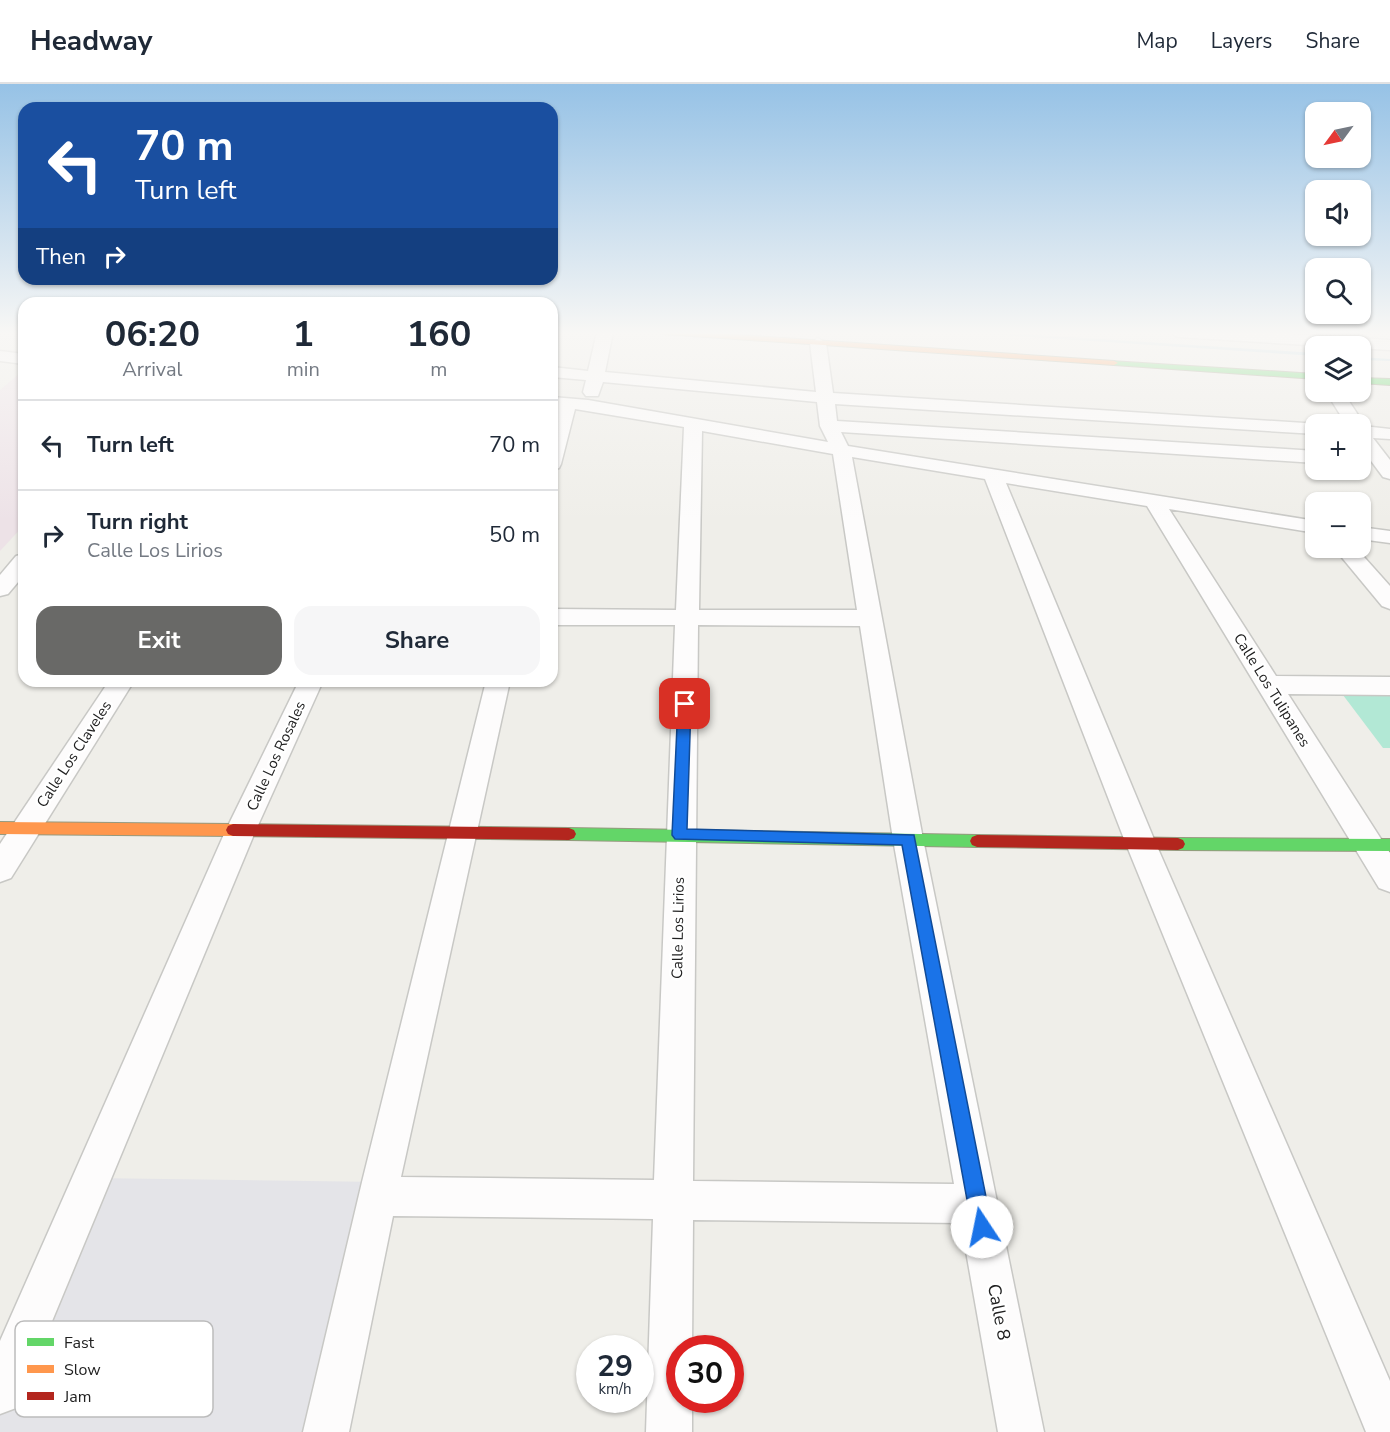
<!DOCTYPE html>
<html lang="en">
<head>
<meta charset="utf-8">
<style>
  body { margin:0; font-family:"Nunito Sans",sans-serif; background:#f6f6f7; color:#1f2937; height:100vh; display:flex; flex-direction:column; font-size:22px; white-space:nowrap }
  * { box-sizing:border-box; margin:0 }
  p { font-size:20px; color:#747a83 }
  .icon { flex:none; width:33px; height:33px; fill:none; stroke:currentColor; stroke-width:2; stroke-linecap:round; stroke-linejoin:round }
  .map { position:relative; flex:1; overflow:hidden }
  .details { position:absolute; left:18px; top:213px; width:540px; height:390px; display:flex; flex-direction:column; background:#fff; border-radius:18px; box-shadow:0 2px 4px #0004 }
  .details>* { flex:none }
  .hud { position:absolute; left:18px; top:18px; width:540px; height:183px; border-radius:18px; box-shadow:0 2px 4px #0004; background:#1a4fa0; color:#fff; overflow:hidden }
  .needle { width:39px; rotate:237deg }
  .tools { position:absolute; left:1305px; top:18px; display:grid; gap:12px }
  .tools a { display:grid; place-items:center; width:66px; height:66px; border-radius:12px; background:#fff; box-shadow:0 2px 4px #0004; font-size:30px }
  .speed { position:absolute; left:576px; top:1251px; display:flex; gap:12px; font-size:30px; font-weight:700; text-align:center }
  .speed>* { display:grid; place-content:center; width:78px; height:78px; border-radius:50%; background:#fff; box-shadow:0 2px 4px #0004; line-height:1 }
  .speed small { font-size:15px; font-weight:400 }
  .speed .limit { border:9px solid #d22; background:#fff; color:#111 }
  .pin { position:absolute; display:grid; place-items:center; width:51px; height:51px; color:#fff; margin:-26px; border-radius:12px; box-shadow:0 3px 9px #0006 }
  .me { position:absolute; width:66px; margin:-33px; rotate:349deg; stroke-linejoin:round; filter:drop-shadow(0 0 4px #0008) }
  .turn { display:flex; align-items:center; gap:21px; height:126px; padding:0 18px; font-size:27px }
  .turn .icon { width:78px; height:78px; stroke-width:2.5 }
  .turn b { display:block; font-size:42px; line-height:51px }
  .then { display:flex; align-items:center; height:57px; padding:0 18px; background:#0003; gap:12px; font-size:22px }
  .eta { display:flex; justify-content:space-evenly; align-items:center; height:102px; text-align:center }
  .eta b { font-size:36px; font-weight:700; line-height:42px }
  .action { display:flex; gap:12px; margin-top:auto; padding:12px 18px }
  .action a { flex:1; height:69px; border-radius:18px; background:#696967; color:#fff; font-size:24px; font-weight:700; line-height:69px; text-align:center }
  .action a+a { background:#f6f6f7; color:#1f2937 }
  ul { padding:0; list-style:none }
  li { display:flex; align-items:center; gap:18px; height:90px; padding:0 18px; border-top:2px solid #e0e1e3 }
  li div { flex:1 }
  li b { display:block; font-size:22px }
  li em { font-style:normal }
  header { display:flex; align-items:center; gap:36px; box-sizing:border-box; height:84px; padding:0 30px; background:#fff; border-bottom:2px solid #e0e1e3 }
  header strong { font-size:28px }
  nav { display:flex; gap:33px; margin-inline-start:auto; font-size:21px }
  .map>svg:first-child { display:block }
</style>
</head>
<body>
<header>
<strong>Headway</strong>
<nav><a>Map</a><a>Layers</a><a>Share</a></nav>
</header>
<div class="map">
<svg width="1390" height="1348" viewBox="0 0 1390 1348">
  <rect width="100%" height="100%" fill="#efeee9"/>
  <polygon fill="#ede2e7" points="19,290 24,290 24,441 0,467 0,306"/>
  <polygon fill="#b2e8d5" points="1390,610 1390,664 1383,664 1343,611"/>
  <polygon fill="#e4e4e8" points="92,1094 381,1098 326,1348 0,1348 0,1308"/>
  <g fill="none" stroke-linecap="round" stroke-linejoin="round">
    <g fill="#bbd8e3" fill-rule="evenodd">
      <polygon points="968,248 992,248 1316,269 1316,272 970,249"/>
      <polygon points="1360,273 1390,275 1390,277 1360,276"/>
    </g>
    <defs>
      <g id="street">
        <path d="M597 248H613L605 288 816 308 810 259 818 254 826 259 833 309 1320 340H1316V350L835 320 837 337 1316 367V379L841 348 848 362 1316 437V449L1169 425 1276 592 1390 593V611L1288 610 1390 769V808L1379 804 1147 422 1006 399 1156 760 1390 1297V1348H1366L1126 760 985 395 852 373 923 755 1044 1348H998L961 1139 693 1136 692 1264H680V1316H692V1348H646L653 1135 393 1132 349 1348H303L362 1098 486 597H510L401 1093 654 1096 675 541H552V525L676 526 684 343 575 325 561 380 559 384 552 386V346L558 324 552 323V313L588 316 828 358 820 342 817 318 603 298 598 312H586L583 308 586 296 552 293V283L588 287ZM702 347 833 370 857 526H699ZM698 541 860 542 893 755 954 1100 693 1097Z"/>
        <polygon points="1170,248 1254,248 1390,256 1390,266 1178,253"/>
        <polygon points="0,267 24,270 24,280 0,277"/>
        <polygon points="1326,308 1343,308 1364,340 1363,342 1390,345 1390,355 1373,354 1390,376 1390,395 1383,393 1360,362 1360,340 1346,340"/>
        <polygon points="1360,443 1390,447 1390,459 1360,455"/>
        <polygon points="1334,464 1356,464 1390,502 1390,525 1382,522"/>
        <polygon points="24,470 24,491 8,510 0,512 0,491 16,472"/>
        <polygon points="109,597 134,597 11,794 0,798 0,760"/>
        <polygon points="299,597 323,597 255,748 16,1324 0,1330 0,1257 225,748"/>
      </g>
      <g id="fast">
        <polygon points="1111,277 1316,290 1316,295 1114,281 1110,279"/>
        <polygon points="1360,294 1390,295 1390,301 1360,299"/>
        <polygon points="569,744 977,751 982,753 984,757 982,761 977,763 569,756 564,754 562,750 564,746"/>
        <polygon points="1178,754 1390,755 1390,767 1178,766 1173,764 1171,760 1173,756"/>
      </g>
      <g id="slow">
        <polygon points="659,248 697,248 1114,277 1118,279 1114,281 663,250"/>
        <polygon points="0,738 233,740 238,742 240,746 238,750 233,752 0,750"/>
      </g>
      <g id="jam">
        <polygon points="233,740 569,744 574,746 576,750 574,754 569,756 233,752 228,750 226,746 228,742"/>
        <polygon points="977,751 1178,754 1183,756 1185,760 1183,764 1178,766 977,763 972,761 970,757 972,753"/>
      </g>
    </defs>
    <use href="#street" stroke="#c8c8c5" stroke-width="3"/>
    <use href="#fast" stroke="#969a7f" stroke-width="2"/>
    <use href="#slow" stroke="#969a7f" stroke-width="2"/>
    <use href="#jam" stroke="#969a7f" stroke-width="2"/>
    <use href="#street" fill="#fdfcfc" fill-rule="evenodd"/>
    <use href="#fast" fill="#63d668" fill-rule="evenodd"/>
    <use href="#slow" fill="#ff974d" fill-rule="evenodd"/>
    <use href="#jam" fill="#b3261e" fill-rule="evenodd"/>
  </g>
  <linearGradient id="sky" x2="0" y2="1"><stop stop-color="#96c2e6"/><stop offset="0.57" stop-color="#f8f7f5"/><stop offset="1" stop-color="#f8f7f5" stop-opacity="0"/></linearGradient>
  <rect width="1390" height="437" fill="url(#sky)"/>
  <polygon fill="#1a73e8" stroke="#114b97" stroke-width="1.5" points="685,615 691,620 687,745 914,751 992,1143 989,1150 982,1153 975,1150 972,1143 902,761 675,755 672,751 678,620"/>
  <g text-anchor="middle" stroke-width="5" stroke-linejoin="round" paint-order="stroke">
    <g font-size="15" fill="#212121" stroke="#fff">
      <text transform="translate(1272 606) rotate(58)" y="5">Calle Los Tulipanes</text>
      <text transform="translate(74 670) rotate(-57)" y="5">Calle Los Claveles</text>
      <text transform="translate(276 672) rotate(-65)" y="5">Calle Los Rosales</text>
      <text transform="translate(678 844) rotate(-89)" y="5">Calle Los Lirios</text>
    </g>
    <g font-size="18" fill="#212121" stroke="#fff">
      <text transform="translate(999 1228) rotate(79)" y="6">Calle 8</text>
    </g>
  </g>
  <rect x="15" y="1237" width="198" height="96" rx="9" fill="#fff" stroke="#bcbcbc" stroke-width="1.5"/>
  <rect x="27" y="1254" width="27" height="8" fill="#63d668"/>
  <rect x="27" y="1281" width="27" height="8" fill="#ff974d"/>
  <rect x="27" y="1308" width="27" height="8" fill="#b3261e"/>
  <g font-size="16" fill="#212121">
    <text x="64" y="1264">Fast</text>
    <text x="64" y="1291">Slow</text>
    <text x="64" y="1318">Jam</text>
  </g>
</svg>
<div class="tools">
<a><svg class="needle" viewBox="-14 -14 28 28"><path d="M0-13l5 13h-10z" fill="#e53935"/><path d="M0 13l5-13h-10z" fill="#747a83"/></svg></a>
<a><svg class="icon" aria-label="sound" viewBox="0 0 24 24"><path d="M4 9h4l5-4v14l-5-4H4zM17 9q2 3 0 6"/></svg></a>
<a><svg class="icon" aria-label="search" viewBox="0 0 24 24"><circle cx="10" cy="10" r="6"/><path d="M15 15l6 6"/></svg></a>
<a><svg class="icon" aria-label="layers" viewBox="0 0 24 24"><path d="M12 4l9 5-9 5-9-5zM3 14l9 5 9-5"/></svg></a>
<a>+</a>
<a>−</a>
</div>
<div class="speed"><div>29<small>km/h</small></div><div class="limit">30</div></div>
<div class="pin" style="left:685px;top:620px;background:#d93025"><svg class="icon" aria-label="arrive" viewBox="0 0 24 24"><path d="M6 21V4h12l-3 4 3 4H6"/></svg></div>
<svg class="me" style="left:982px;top:1143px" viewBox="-20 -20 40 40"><circle r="19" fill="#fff"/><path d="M0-13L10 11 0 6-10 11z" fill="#1a73e8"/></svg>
<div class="hud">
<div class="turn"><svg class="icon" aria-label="left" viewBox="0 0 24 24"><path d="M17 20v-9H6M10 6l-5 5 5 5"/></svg><div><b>70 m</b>Turn left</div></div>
<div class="then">Then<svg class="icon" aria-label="right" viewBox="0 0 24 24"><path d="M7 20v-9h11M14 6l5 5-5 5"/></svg></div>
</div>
<section class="details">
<div class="eta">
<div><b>06:20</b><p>Arrival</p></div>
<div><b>1</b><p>min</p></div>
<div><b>160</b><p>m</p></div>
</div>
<ul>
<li><svg class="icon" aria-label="left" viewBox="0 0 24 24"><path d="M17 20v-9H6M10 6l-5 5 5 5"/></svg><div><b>Turn left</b></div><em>70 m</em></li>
<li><svg class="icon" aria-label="right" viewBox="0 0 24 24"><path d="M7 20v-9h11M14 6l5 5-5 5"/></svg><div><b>Turn right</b><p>Calle Los Lirios</p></div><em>50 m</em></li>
</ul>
<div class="action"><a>Exit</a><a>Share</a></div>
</section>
</div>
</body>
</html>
